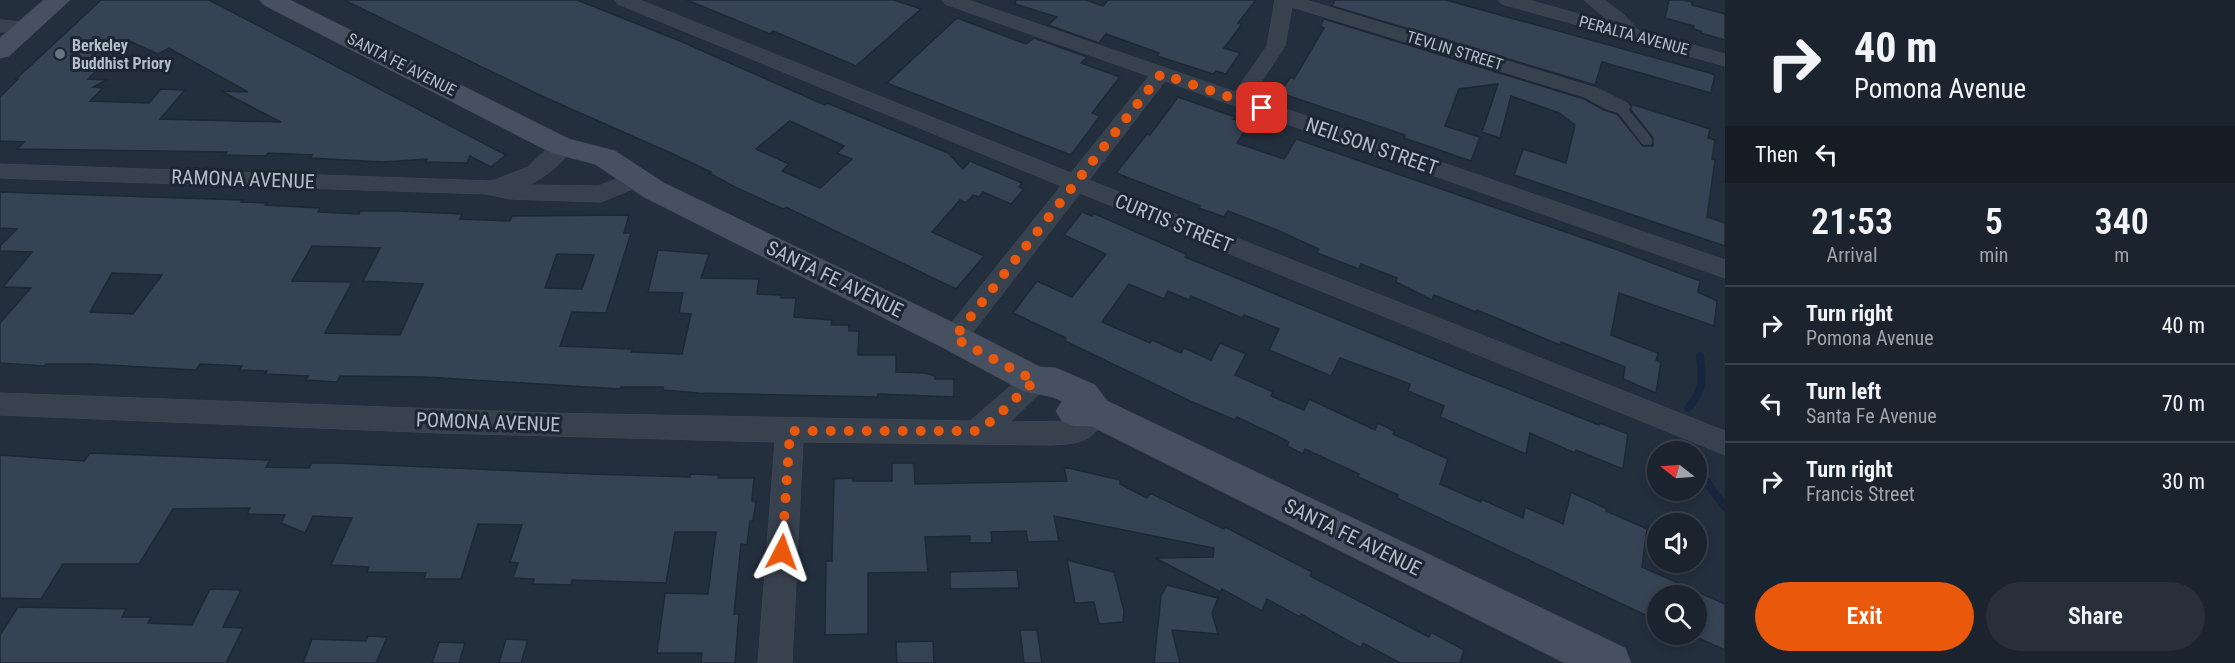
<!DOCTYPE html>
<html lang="en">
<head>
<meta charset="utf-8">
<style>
  body { margin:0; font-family:"Roboto Condensed",sans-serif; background:#282f3a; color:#f1f3f6; height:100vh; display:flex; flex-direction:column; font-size:22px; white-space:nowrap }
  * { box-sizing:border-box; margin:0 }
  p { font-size:20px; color:#a0a4aa }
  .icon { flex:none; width:33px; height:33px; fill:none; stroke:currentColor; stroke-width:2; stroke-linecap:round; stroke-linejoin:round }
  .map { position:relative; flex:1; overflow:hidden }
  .drawer { display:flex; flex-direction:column; background:#1b232e; width:510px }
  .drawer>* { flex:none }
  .banner { background:#1b232e; color:#f1f3f6; overflow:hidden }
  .needle { width:39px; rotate:287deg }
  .controls { position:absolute; left:1647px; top:441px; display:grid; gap:12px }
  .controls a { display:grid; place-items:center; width:60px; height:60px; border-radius:50%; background:#1b232e; box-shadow:0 3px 9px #0003,0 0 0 2px #39404a; font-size:30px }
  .pin { position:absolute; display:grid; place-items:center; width:51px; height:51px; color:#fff; margin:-26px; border-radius:12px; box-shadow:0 3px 9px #0006 }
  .me { position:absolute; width:66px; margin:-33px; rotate:4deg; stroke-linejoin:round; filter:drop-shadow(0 0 4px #0008) }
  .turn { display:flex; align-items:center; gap:21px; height:126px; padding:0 30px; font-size:27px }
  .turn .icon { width:78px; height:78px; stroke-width:2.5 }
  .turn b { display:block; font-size:42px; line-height:51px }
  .then { display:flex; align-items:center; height:57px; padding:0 30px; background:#0003; gap:12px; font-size:22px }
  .eta { display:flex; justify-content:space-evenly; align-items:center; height:102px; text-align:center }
  .eta b { font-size:36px; font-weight:600; line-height:42px }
  .cta { display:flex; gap:12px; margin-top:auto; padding:12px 30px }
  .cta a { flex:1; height:69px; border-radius:36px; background:#ea580c; color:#fff; font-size:24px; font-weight:600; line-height:69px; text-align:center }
  .cta a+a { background:#282f3a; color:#f1f3f6 }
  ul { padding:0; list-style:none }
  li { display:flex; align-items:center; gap:18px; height:78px; padding:0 30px; border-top:2px solid #39404a }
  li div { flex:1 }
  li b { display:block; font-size:22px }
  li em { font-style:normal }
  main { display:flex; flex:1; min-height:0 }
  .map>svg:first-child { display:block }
</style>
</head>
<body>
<main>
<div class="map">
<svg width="1725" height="663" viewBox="0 0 1725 663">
  <rect width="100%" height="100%" fill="#242f3e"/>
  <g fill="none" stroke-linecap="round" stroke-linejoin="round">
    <g stroke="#17263c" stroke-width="8">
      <path d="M1688 408C1704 391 1703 378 1700 356"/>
      <polyline points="1686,444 1689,452"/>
      <polyline points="1696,468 1725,507"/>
    </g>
  </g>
  <g fill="#364354" stroke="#1f2835" stroke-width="1.5" fill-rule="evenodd">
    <path d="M101 0H209L506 155 491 167 470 156 467 163 425 162 427 159 383 162 310 158 312 155 268 153 266 156 224 155 227 152 17 149 24 142 0 141V97L18 79H16ZM127 40 158 54 169 48 248 92 221 91 281 122 160 119 185 90 161 89 149 103 90 101 103 88 93 87 107 80 88 79Z"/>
    <path d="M344 0H577L680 41 825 105 827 103 948 153 963 169 970 161 1022 183 1019 187 1024 189 1011 204 983 192 979 197 973 195 966 203 960 200 932 232 984 256 956 289 786 207 783 209 735 187 709 173 711 172 673 154 544 97ZM790 121 844 146 837 153 852 159 820 188 782 171 789 164 756 149Z"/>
    <polygon points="687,0 894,0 921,9 856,66 773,31 770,34"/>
    <polygon points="1016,0 1086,0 1103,6 1108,0 1256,0 1238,23 1242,24 1224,48 1240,53 1226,74 1216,71 1213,74 1157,56 1159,53 1106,34 1099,43 1048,25 1057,17 1015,4"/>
    <polygon points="1335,0 1446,0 1710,73 1715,75 1711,93 1602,62 1595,85 1332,6"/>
    <polygon points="1669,0 1683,0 1692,2 1692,5 1725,14 1725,40 1701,33 1701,31 1693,29 1694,26 1665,18"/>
    <polygon points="957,18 1026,44 1034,38 1087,57 1081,63 1120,77 1092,113 1100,116 1071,155 887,83"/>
    <polygon points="1324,19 1584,99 1604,110 1617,114 1643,146 1653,146 1653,138 1631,110 1631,104 1710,129 1708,138 1715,140 1712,159 1715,160 1707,217 1725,223 1725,246 1514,175 1523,149 1566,163 1575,125 1559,113 1511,96 1500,138 1482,132 1498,84 1459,89 1445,126 1480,137 1471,161 1404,138 1405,135 1280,93 1290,77 1294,79 1324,28 1320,26"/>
    <polygon points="1178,97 1235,117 1233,119 1249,125 1237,143 1284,159 1296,139 1615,249 1700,281 1698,292 1717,301 1714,326 1619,293 1611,335 1658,353 1656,360 1661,362 1656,393 1623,379 1625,367 1561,342 1560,345 1477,310 1476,312 1434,295 1432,300 1396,282 1397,278 1361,264 1359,269 1317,253 1319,249 1277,230 1228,211 1224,217 1199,208 1200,206 1116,173 1147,134 1150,135"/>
    <path d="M0 192 243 200 241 202 267 203 265 205 320 208 318 212 359 214 360 211H397L462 214 460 219 510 221 512 216 629 215 624 233H631L606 313 572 312 560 346 632 349 631 352 682 354 691 314 679 313 683 293 648 292 658 250 709 254 701 278 759 279 757 294 781 295V298H796L794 317 832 320 831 325H849V331H859L858 355H896V372L925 373 935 376V379H954V397L878 394V397L699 393 663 390V387H621L620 389 425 377 340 376 337 382 306 380 308 376 265 374 267 371 239 370 242 366 200 364 196 370 91 364H46L44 366 0 363V323L31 288 3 287 32 252 0 251V246L17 229 0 228ZM312 246 380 248 363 281 423 284 400 335 325 333 352 282 292 281ZM557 254 594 255 582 289 545 288ZM112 273 162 275 133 314 90 312Z"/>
    <polygon points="1082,212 1092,216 1093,213 1186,254 1185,257 1468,373 1599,425 1600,423 1628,434 1623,469 1576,450 1575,453 1530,433 1526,454 1440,417 1444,406 1408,391 1410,384 1340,358 1331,376 1269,350 1279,329 1244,315 1242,318 1191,296 1189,300 1168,291 1164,299 1129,284 1102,322 1150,343 1152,340 1181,353 1184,348 1211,360 1220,343 1246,354 1235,375 1273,392 1271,396 1304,410 1309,399 1375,430 1378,423 1394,431 1393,434 1448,459 1440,484 1481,502 1481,499 1523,518 1525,507 1563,524 1571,492 1607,509 1606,511 1647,529 1642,567 1725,604 1725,650 1696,637 1696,596 1658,596 1658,621 1397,498 1398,495 1358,477 1359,474 1305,449 1303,454 1287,446 1289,442 1275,435 1237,417 1235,420 1190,401 1065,341 1066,338 1013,313 1037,281 1072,297 1106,254 1064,235"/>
    <polygon points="90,453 270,460 266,467 309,468 312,463 336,463 589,474 690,477 690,474 719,475 718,478 754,478 752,501 756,502 753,521 750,521 747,545 741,544 734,614 739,614 735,663 701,663 702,653 657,653 665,593 708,594 716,532 675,532 666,583 572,580 571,585 533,584 534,579 513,578 518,563 510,562 522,525 478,524 461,579 424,579 426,573 367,572 369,567 331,565 352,518 313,516 305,533 281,523 285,515 247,514 250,508 173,509 139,564 63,564 41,599 0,598 0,455 84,461"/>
    <polygon points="892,463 914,463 915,484 1067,481 1064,467 1120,480 1120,484 1147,498 1150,493 1224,529 1225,527 1312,572 1310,576 1429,637 1431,632 1464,650 1460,663 1400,663 1363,643 1361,648 1301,614 1300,617 1267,599 1262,611 1222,589 1221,592 1155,558 1213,557 1214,548 1054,516 1059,541 1028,542 1026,531 991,532 992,543 970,543 970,536 925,537 928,572 868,573 868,634 825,635 826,561 832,561 834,479 853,478 853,481 892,481"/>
    <polygon points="1067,560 1114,572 1124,611 1123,622 1099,624 1094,602 1075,603"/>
    <polygon points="1017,570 1019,588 950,589 950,572"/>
    <polygon points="1167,585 1218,598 1212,613 1218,634 1172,630 1180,663 1154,663 1161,596"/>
    <polygon points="210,589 241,590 223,627 243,628 226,663 0,663 0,635 18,607 126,609 122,617 151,617 148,623 192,625"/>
    <polygon points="1020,630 1037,630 1042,663 1024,663"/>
    <polygon points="368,636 387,637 376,663 303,663 312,639 366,641"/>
    <polygon points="506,639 528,640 521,663 499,663"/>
    <polygon points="933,641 934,663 897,663 896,642"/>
    <polygon points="439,642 465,643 459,663 432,663"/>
  </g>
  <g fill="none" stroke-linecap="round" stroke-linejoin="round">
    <defs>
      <polygon id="lane" points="1620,104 1624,105 1651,138 1651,144 1643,144 1616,109 1616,105"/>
      <g id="street">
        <path d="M615 0H640L1071 173 1149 76 945 4 942 0H968L1235 92 1267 46 1275 0H1306L1599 89 1627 103 1630 107 1627 111C1612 115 1598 104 1585 97L1292 7 1285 46 1251 97 1725 260V278L1165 81 1089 180 1725 431V455L1080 193 963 345 954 348 945 345 941 338 945 331 1061 186 618 4Z"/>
        <polygon points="1499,0 1528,0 1611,23 1584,0 1604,0 1624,15 1638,30 1725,54 1725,66 1502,4"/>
        <polygon points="0,20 34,23 36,27 34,31 0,32"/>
        <path d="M562 140 570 142 573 147C562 164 546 177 528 185L598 186 634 173 642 175 645 180 642 185 601 202 510 199 486 194 0 178V164L492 181 528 167 554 142Z"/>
        <path d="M1035 370 1044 373 1048 381 1044 389 1010 422 1072 421C1082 407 1085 397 1105 403L1109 411C1093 442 1082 444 1049 445L803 442 792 663H758L775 442 440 433 0 415V393L549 413 970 421 1026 373Z"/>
      </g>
      <g id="secondary">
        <polygon points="44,0 70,0 9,56 0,58 0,38"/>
        <path d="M260 0H290L569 139 615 151 664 183 966 329 1040 367 1056 368 1095 385 1107 401 1625 648 1631 663H1565L1091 426H1074L1062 421 1056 411 1062 401C1049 394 1036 395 1023 391L942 347 644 197 595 164 552 153 264 5Z"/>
      </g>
    </defs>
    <use href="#lane" stroke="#414a57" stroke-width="1"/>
    <use href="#street" stroke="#414a57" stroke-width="1"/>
    <use href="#secondary" stroke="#414a57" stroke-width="1"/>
    <use href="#lane" fill="#38414e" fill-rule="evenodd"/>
    <use href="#street" fill="#38414e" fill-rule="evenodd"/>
    <use href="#secondary" fill="#465061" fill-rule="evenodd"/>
  </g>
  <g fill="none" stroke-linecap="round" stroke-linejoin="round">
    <path stroke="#ea580c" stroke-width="10" stroke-dasharray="0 18" d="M782 552 790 431H977C999 418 1015 397 1035 381L954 338 1161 74 1262 108"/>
  </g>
  <circle fill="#6b7280" stroke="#1d2633" stroke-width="2" cx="60" cy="54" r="6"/>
  <g text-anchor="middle" stroke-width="6" stroke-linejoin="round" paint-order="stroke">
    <g font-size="16" fill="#b4bcc9" stroke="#1d2633">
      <text transform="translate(1634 35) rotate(15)" y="6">PERALTA AVENUE</text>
      <text transform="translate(1455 50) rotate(17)" y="6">TEVLIN STREET</text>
      <text transform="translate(402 64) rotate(27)" y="6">SANTA FE AVENUE</text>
    </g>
    <g font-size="16" font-weight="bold" fill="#b4bcc9" stroke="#1d2633" text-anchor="start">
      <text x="72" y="51">Berkeley<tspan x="72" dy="18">Buddhist Priory</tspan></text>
    </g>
    <g font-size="20" fill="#b4bcc9" stroke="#1d2633">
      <text transform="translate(1372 146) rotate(19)" y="7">NEILSON STREET</text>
      <text transform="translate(243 179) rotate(2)" y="7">RAMONA AVENUE</text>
      <text transform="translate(1174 223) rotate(22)" y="7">CURTIS STREET</text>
      <text transform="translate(835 279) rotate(26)" y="7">SANTA FE AVENUE</text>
      <text transform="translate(488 422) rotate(2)" y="7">POMONA AVENUE</text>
      <text transform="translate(1353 537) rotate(26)" y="7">SANTA FE AVENUE</text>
    </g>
  </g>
</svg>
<div class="controls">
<a><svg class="needle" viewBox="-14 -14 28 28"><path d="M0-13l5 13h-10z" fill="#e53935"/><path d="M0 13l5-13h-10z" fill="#a0a4aa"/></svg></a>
<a><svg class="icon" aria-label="sound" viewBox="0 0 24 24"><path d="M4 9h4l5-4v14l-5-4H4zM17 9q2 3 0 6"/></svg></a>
<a><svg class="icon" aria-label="search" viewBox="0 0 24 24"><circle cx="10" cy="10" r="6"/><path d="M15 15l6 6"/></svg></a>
</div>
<div class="pin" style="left:1262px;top:108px;background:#d93025"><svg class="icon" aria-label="arrive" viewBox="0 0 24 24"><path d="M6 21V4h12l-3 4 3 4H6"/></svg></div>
<svg class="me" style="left:782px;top:552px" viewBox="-20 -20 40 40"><path d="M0-17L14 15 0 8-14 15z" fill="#ea580c" stroke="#fff" stroke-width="4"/></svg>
</div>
<section class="drawer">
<div class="banner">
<div class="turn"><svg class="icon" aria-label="right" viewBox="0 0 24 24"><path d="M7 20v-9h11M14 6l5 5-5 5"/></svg><div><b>40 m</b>Pomona Avenue</div></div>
<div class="then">Then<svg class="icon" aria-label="left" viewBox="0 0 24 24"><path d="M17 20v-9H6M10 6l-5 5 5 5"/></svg></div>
</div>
<div class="eta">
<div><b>21:53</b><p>Arrival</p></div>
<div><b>5</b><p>min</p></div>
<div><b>340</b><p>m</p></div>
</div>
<ul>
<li><svg class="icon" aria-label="right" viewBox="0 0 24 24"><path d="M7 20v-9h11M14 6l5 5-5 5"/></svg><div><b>Turn right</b><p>Pomona Avenue</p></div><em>40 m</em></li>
<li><svg class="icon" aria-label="left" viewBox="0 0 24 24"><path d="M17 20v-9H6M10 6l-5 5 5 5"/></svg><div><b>Turn left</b><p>Santa Fe Avenue</p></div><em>70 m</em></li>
<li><svg class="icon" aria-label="right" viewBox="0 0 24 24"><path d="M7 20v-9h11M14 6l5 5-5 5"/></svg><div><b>Turn right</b><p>Francis Street</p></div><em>30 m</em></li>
</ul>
<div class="cta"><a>Exit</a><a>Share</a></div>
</section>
</main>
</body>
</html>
